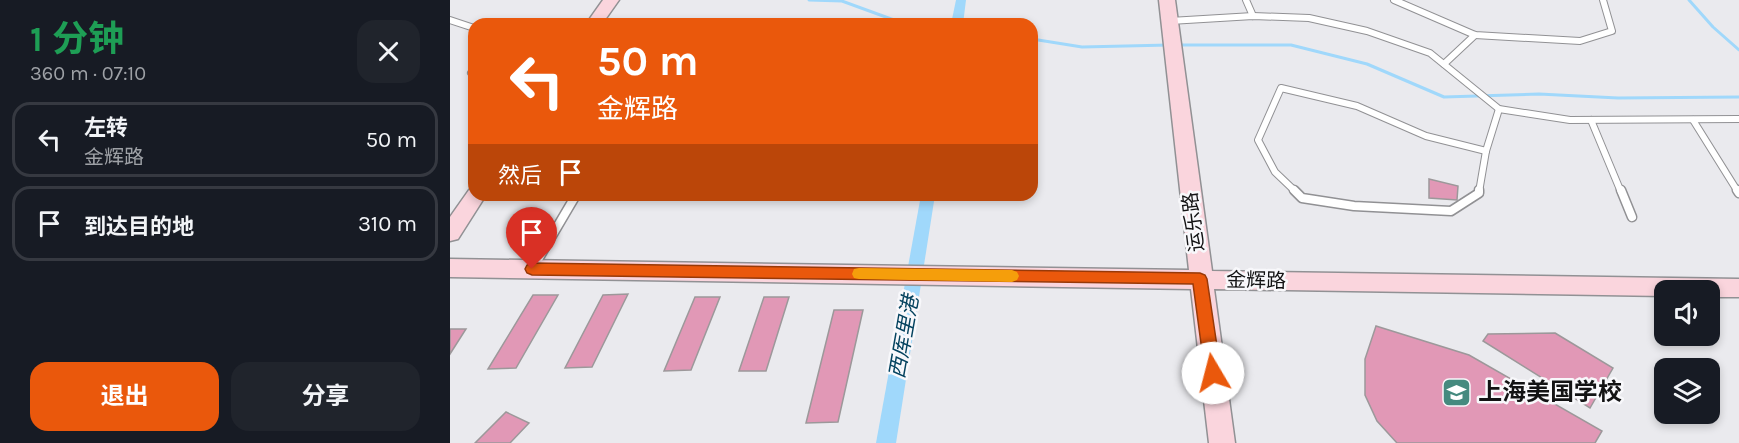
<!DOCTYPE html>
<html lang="zh">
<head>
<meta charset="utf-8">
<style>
  body { margin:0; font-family:Karla,"Noto Sans SC",sans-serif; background:#20242c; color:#f1f3f6; height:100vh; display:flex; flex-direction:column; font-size:22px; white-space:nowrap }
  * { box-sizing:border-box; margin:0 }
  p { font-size:20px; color:#9ea1a6 }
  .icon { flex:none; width:33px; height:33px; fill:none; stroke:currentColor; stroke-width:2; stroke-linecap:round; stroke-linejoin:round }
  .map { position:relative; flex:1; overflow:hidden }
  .details { display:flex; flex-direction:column; background:#171b24; width:450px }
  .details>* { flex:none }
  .hud { position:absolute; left:18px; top:18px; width:570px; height:183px; border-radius:18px; box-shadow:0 3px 9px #0003; background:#ea580c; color:#fff; overflow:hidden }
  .tools { position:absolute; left:1204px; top:280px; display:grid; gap:12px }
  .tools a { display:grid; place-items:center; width:66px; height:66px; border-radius:12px; background:#171b24; box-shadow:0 3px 9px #0003; font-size:30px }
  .pin { position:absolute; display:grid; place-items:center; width:51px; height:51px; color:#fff; margin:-62px -26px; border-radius:50% 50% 50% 0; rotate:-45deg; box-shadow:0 0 6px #0007 }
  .pin .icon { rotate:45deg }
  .me { position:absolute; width:66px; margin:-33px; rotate:352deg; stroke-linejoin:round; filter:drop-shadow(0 0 4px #0008) }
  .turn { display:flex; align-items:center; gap:21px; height:126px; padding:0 30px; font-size:27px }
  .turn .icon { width:78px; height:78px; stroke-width:2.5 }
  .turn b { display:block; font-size:42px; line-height:51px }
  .then { display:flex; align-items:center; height:57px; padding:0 30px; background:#0003; gap:12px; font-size:22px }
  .round { display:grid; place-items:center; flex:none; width:63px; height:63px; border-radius:18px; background:#20242c }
  .summary { display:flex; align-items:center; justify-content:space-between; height:102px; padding:0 30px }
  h1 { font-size:36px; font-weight:700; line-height:45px; color:#1e9e55 }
  .primary-button { display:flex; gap:12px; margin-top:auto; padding:12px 30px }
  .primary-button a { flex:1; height:69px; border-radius:18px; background:#ea580c; color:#fff; font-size:24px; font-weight:700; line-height:69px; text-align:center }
  .primary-button a+a { background:#20242c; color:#f1f3f6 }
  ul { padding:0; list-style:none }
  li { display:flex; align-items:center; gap:18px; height:75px; margin:0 12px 9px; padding:0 18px; border:3px solid #363941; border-radius:18px }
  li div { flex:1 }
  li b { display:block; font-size:22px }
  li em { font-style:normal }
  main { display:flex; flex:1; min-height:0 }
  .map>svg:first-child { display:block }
</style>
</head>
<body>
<main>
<section class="details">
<div class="summary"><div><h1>1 分钟</h1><p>360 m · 07:10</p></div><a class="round"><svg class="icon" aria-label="close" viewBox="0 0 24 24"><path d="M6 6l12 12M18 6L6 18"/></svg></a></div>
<ul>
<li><svg class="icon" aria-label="left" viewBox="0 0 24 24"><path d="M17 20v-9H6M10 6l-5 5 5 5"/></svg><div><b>左转</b><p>金辉路</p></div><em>50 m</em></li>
<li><svg class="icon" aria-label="arrive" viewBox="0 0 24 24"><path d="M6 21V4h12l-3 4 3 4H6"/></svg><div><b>到达目的地</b></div><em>310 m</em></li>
</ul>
<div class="primary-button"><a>退出</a><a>分享</a></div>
</section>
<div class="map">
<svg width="1289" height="443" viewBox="0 0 1289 443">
  <rect width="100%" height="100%" fill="#eaeaee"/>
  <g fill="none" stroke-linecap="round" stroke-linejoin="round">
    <g stroke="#a0d8fb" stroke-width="3">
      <polyline points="359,0 392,1 455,24"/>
      <polyline points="1239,0 1263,27 1289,50"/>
      <polyline points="582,39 632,47 719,45"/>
      <polyline points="726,45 841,45 917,64 994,97 1089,94 1168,98 1289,97"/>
    </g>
    <g fill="#a0d8fb" fill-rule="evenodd">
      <polygon points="506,0 516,0 513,24 501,24"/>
      <polygon points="471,195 485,195 446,443 426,443"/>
    </g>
  </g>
  <g fill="#e198b6" stroke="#9c989a" stroke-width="1.5">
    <polygon points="979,179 1008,186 1007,200 979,198"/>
    <polygon points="178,294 142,367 115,368 153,295"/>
    <polygon points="83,295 108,295 66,368 38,369"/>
    <polygon points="245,297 270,297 241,370 214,371"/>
    <polygon points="314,297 339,297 316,371 289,371"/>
    <polygon points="384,310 413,310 388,422 356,423"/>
    <polygon points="926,326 1019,355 1152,431 1145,443 947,443 927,421 915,395 915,359"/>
    <polygon points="0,329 16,329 0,354"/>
    <polygon points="1105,333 1163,368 1140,408 1033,341 1038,334"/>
    <polygon points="56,412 79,423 60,443 25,443"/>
  </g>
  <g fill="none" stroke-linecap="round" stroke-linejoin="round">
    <defs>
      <g id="lane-far1">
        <polyline points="796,0 803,16"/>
        <polyline points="944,0 1025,35 1130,41 1162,31 1153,0"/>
        <polyline points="0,20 24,28"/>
        <polyline points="720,21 803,16 859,18 917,31 980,53 1049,109 1120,120 1289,119"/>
        <polyline points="994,64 1025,35"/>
        <polyline points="21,73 24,69"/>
        <polyline points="1141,120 1171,192"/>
        <polyline points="1243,120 1288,192"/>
        <polyline points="1036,151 1049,109"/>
        <polyline points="846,192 825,172 808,140 831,88 907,106 976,136 1036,151"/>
        <polyline points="1029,192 1036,151"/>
      </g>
      <g id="lane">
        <polyline points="844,190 852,198 904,206 1001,211 1029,193 1029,190"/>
        <polyline points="1171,190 1182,217"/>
        <polyline points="1287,190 1289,193"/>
        <polyline points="83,268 126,195"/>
      </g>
      <g id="secondary">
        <polygon points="153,0 169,0 152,24 136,24"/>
        <polygon points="709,0 725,0 762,271 1289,279 1289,297 1260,297 1260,291 1215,291 1215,296 764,289 785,443 759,443 741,289 0,277 0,259 739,270"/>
        <polygon points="24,188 24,195 36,195 8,239 0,241 0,217 19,190"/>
      </g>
    </defs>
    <use href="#lane-far1" stroke="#919194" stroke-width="8"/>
    <use href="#lane" stroke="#919194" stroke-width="11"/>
    <use href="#secondary" stroke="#919194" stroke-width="3"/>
    <use href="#lane-far1" stroke="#fff" stroke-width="6"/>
    <use href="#lane" stroke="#fff" stroke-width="8"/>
    <use href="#secondary" fill="#fad5dd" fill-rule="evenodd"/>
  </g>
  <polygon fill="#ea580c" stroke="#983908" stroke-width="1.5" points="82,263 750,273 755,275 757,279 771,373 768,378 763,380 757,378 755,373 743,284 82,275 77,273 75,269 77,265"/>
  <polygon fill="#f59e0b" points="409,268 562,270 567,272 569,276 567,280 562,282 409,279 404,278 402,274 404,269"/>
  <defs>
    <symbol id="school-square" viewBox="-11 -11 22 22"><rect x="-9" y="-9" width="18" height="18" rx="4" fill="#458a7f" stroke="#f8f8fb"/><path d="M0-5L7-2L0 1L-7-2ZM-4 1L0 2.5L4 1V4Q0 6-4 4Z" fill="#fff"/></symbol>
  </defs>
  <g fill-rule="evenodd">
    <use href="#school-square" x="990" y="376" width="33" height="33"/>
  </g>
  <g text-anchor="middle" stroke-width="5" stroke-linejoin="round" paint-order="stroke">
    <g font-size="20" fill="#131314" stroke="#f8f8fb">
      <text transform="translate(743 222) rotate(-97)" y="7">运乐路</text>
      <text transform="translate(806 280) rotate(1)" y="7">金辉路</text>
    </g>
    <g font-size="21" font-style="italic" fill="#05435f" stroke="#f8f8fb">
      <text transform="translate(454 337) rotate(-80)" y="7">西厍里港</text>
    </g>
    <g font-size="24" font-weight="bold" fill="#131314" stroke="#f8f8fb" text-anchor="start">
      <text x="1028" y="400">上海美国学校</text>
    </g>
  </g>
</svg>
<div class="tools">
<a><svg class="icon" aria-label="sound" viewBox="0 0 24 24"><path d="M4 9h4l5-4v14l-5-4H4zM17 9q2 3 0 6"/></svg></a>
<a><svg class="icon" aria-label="layers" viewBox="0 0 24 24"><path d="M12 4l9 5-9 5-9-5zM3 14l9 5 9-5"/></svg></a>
</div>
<div class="pin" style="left:82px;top:269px;background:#d93025"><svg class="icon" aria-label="arrive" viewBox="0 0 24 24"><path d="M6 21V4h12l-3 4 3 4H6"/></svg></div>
<svg class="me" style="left:763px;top:373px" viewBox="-20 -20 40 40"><circle r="19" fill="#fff"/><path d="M0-13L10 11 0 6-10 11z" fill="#ea580c"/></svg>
<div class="hud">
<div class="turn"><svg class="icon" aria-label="left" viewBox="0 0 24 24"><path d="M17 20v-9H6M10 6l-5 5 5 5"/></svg><div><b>50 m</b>金辉路</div></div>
<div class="then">然后<svg class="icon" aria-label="arrive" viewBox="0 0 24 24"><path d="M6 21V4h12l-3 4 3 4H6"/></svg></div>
</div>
</div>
</main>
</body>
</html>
